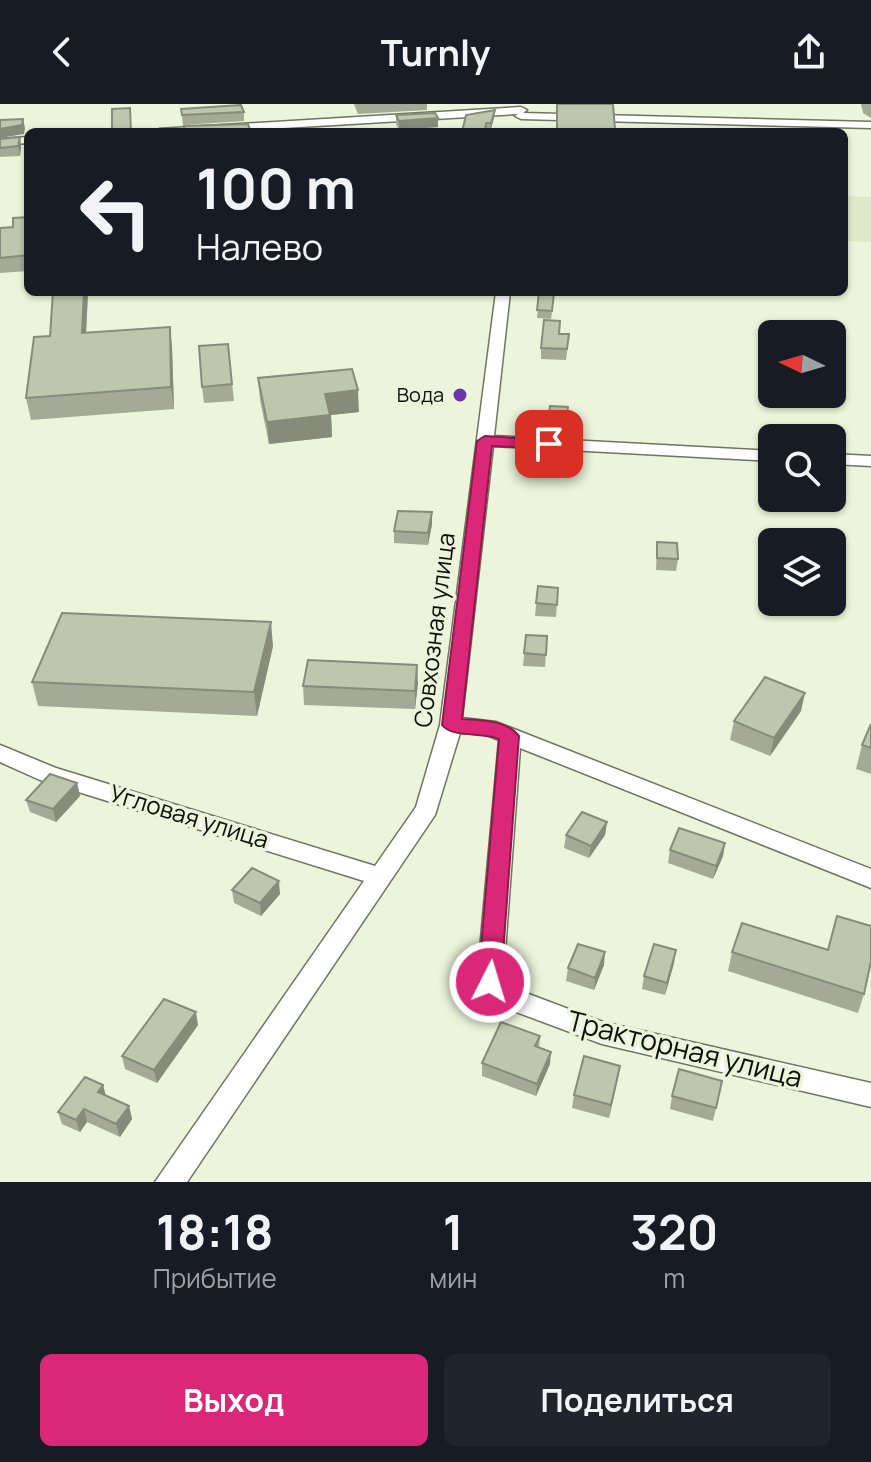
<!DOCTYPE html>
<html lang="ru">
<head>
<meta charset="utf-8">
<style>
  body { margin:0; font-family:Manrope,sans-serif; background:#20242c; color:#f1f3f6; height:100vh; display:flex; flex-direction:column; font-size:30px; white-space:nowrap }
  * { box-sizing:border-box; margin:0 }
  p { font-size:26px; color:#9ea1a6 }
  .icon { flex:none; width:44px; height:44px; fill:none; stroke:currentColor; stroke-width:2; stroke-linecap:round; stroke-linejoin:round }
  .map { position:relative; height:1078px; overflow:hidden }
  .drawer { display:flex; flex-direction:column; background:#171b24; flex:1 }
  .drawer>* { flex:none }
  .hud { position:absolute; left:24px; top:24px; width:824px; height:168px; border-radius:12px; box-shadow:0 2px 6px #0004; background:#171b24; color:#f1f3f6; overflow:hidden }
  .needle { width:52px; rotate:275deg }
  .fabs { position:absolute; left:758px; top:216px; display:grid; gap:16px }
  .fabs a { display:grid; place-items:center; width:88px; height:88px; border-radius:12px; background:#171b24; box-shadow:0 2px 6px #0004; font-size:40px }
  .pin { position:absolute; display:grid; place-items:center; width:68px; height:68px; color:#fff; margin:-34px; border-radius:16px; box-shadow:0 4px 12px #0006 }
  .me { position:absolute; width:88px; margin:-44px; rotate:5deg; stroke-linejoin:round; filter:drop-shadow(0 0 6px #0008) }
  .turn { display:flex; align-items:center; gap:28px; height:168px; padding:0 40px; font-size:36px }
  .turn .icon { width:104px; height:104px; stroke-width:2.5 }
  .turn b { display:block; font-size:56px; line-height:68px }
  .eta { display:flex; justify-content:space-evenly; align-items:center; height:136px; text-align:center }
  .eta b { font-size:48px; font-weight:700; line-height:56px }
  .cta { display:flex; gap:16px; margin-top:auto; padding:16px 40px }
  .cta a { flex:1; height:92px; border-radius:12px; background:#db2777; color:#fff; font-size:32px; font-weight:700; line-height:92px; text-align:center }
  .cta a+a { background:#20242c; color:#f1f3f6 }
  header { display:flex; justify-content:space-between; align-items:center; height:104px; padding:0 40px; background:#171b24; font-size:36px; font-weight:700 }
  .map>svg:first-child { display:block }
</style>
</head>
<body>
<header><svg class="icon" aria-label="back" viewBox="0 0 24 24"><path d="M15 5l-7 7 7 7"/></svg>Turnly<svg class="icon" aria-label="share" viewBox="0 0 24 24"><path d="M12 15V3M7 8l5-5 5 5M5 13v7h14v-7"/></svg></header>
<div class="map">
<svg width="871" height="1078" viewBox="0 0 871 1078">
  <rect width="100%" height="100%" fill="#ecf4db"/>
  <polygon fill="#dfe9c9" points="844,92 871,93 871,138 844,137"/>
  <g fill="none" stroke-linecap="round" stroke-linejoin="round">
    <defs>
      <g id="minor">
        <polygon points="521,3 527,6 523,9 871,18 871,24 521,15 515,12 518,10 215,28 153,28 159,25"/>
        <polygon points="28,33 28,39 0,41 0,35"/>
        <polygon points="496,188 510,188 494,332 772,347 772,357 493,342 462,614 496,618 871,765 871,784 520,644 503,875 510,883 603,918 871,979 871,1003 602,940 492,899 477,878 499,636 485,630 460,629 435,711 187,1078 155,1078 364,777 40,676 0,658 0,641 56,664 375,762 416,703 440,621"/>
        <polygon points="832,350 871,352 871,362 832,360"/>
      </g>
    </defs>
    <use href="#minor" stroke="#6f7560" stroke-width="3"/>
    <use href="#minor" fill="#fff" fill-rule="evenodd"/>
  </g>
  <g fill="#a4aa96">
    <polygon points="354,0 427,0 427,6 358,10"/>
    <polygon points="861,0 871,0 871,14 863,9"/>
    <polygon points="181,5 244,8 244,17 183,21"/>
    <polygon points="396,11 438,23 399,26 396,20"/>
    <polygon points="494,14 490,28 462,28"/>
    <polygon points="20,33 21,42 20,52 0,53 0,35"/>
    <polygon points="28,113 28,167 0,169 0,124 13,123"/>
    <polygon points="53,188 88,188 86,229 170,223 172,244 174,305 31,316 26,294 50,232"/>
    <polygon points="539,188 555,188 551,215 537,214"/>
    <polygon points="560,230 568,241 566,256 541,255 541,244"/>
    <polygon points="228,240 234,297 204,299 202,283"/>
    <polygon points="258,274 359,308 331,311 332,333 269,340 260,296"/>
    <polygon points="568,303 565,333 547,332 548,320"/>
    <polygon points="565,337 563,365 544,364 544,352"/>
    <polygon points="432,408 432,420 428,441 394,439 394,427"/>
    <polygon points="657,438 678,455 676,467 656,466"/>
    <polygon points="538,482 558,484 556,513 535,512"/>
    <polygon points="526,531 547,532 545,563 523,562"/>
    <polygon points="273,542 257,612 38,602 32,578"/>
    <polygon points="418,579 415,605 304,601 303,582"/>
    <polygon points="801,607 770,652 730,636 734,617"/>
    <polygon points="871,620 871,670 856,665 862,641"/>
    <polygon points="77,679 80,692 56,718 30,708 26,696"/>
    <polygon points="607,718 605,731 589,754 564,744 566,731"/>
    <polygon points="725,739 723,752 713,775 668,759 670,746"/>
    <polygon points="232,786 280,790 261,812 234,799"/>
    <polygon points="732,848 864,890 858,909 728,867"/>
    <polygon points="674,859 665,891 642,885 644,872"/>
    <polygon points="604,861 594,886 566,877 568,864"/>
    <polygon points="198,921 157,979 125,965 122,952"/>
    <polygon points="540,932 539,944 550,960 536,992 482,972 482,959"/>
    <polygon points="620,962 609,1014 572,1004 574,991"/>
    <polygon points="722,977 713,1017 670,1005 672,992"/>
    <polygon points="103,981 106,992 129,1002 132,1015 120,1033 87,1018 80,1028 62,1020 58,1008"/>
  </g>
  <g fill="#868b7a">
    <polygon points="495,6 494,14 490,28 491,19"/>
    <polygon points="438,14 438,23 399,26 399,17"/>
    <polygon points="23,15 25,24 24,30 0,34 0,25"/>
    <polygon points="20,33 21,42 20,52 18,42"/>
    <polygon points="84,188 88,188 85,250 82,229"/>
    <polygon points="170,223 172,244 174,305 171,283"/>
    <polygon points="358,286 359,308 331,311 332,333 269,340 267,318 325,290"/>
    <polygon points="432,408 432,420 428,441 428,429"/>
    <polygon points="271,518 273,542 257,612 254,588"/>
    <polygon points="417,561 418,579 415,605 415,587"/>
    <polygon points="805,589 801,607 770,652 774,634"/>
    <polygon points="77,679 80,692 56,718 53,705"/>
    <polygon points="607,718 605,731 589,754 591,742"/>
    <polygon points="725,739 723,752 713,775 716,762"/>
    <polygon points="279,777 280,790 261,812 260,799"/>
    <polygon points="676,846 674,859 665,891 667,879"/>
    <polygon points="605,848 604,861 594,886 595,874"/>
    <polygon points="196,908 198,921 157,979 154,966"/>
    <polygon points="551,948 550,960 536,992 537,980"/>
    <polygon points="620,962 618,974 609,1014 611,1001"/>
    <polygon points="103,981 106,993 98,988"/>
    <polygon points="129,1002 132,1015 120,1033 116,1020"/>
    <polygon points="84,1005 87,1018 80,1028 76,1016"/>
  </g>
  <g fill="#bfc6ae" stroke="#868b7a" stroke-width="2">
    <polygon points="557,0 613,0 615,25 634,25 634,28 557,28"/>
    <polygon points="241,1 244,8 182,11 181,5"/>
    <polygon points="130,4 131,28 112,28 112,5"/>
    <polygon points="495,6 491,19 486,19 485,28 462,28 466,11"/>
    <polygon points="435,9 438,14 399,17 396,11"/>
    <polygon points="23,15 22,21 0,25 0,16"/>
    <polygon points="248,20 251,28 185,28 184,22"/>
    <polygon points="20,33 18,42 0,44 0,35"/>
    <polygon points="28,113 28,151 0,154 0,124 13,123 13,114"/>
    <polygon points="53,188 84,188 82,229 170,223 171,283 26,294 34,233 50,232"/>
    <polygon points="539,188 554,188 552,207 537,206"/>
    <polygon points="544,216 560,217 559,230 569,230 567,245 541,244"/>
    <polygon points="228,240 232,280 202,283 199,242"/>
    <polygon points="352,265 358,286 325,290 330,311 267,318 258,274"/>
    <polygon points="550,302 568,303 566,321 548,320"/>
    <polygon points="546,336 565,337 564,353 544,352"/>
    <polygon points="398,407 432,408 428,429 394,427"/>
    <polygon points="657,438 677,439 678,455 657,454"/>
    <polygon points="538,482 558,484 557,501 536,499"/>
    <polygon points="62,509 271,518 254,588 32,578"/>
    <polygon points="526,531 547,532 546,551 524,549"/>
    <polygon points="308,556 417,561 415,587 303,582"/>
    <polygon points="765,573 805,589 774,634 734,617"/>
    <polygon points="871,620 871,644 862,641"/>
    <polygon points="50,670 77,679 53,705 26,696"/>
    <polygon points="582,708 607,718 591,742 566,731"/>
    <polygon points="679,724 725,739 716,762 670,746"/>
    <polygon points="252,764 279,777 260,799 232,786"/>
    <polygon points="837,812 871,822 871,857 864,890 732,848 742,819 828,846"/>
    <polygon points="578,840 605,848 595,874 568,864"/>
    <polygon points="654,840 676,846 667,879 644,872"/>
    <polygon points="164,895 196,908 154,966 122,952"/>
    <polygon points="501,918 540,932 535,942 551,948 537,980 482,959"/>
    <polygon points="584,952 620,962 611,1001 574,991"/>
    <polygon points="679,965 722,977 716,1004 672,992"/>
    <polygon points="85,973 103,981 98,988 129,1002 116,1020 84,1005 76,1016 58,1008"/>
  </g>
  <path fill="#db2777" stroke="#8e194d" stroke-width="2" d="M485 332 549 336 556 340 549 345 492 342 462 615C481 616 507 616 519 632L501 878 498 885 490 887 482 885 478 878 499 635C483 628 452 634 442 621L477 337Z"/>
  <circle fill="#6b34aa" stroke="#ecf4db" stroke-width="3" cx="460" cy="291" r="8"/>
  <g text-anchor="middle" stroke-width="7" stroke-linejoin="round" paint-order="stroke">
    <g font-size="20" fill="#0d1008" stroke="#ecf4db" text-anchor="end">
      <text x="444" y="298">Вода</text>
    </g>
    <g font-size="24" fill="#0d1008" stroke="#ecf4db">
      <text transform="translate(435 526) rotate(-83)" y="8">Совхозная улица</text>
      <text transform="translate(189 713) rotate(17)" y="8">Угловая улица</text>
    </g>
    <g font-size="28" fill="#0d1008" stroke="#ecf4db">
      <text transform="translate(685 945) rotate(14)" y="10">Тракторная улица</text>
    </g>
  </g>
</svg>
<div class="fabs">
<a><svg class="needle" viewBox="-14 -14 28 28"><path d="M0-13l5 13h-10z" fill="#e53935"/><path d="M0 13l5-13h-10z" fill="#9ea1a6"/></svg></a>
<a><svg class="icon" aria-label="search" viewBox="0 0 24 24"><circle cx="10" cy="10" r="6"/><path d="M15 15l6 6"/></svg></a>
<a><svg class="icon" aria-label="layers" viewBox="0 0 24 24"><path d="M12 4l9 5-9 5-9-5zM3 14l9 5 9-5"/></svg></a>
</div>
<div class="pin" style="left:549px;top:340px;background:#d93025"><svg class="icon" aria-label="arrive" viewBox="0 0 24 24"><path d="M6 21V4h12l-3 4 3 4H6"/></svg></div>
<svg class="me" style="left:490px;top:878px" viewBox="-20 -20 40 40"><circle r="17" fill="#db2777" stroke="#fff" stroke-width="3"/><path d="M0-11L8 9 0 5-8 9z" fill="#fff"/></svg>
<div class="hud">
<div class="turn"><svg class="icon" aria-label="left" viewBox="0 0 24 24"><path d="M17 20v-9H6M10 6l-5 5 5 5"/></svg><div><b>100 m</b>Налево</div></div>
</div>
</div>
<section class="drawer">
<div class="eta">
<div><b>18:18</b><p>Прибытие</p></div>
<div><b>1</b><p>мин</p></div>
<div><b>320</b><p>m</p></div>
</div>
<div class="cta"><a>Выход</a><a>Поделиться</a></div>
</section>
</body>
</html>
